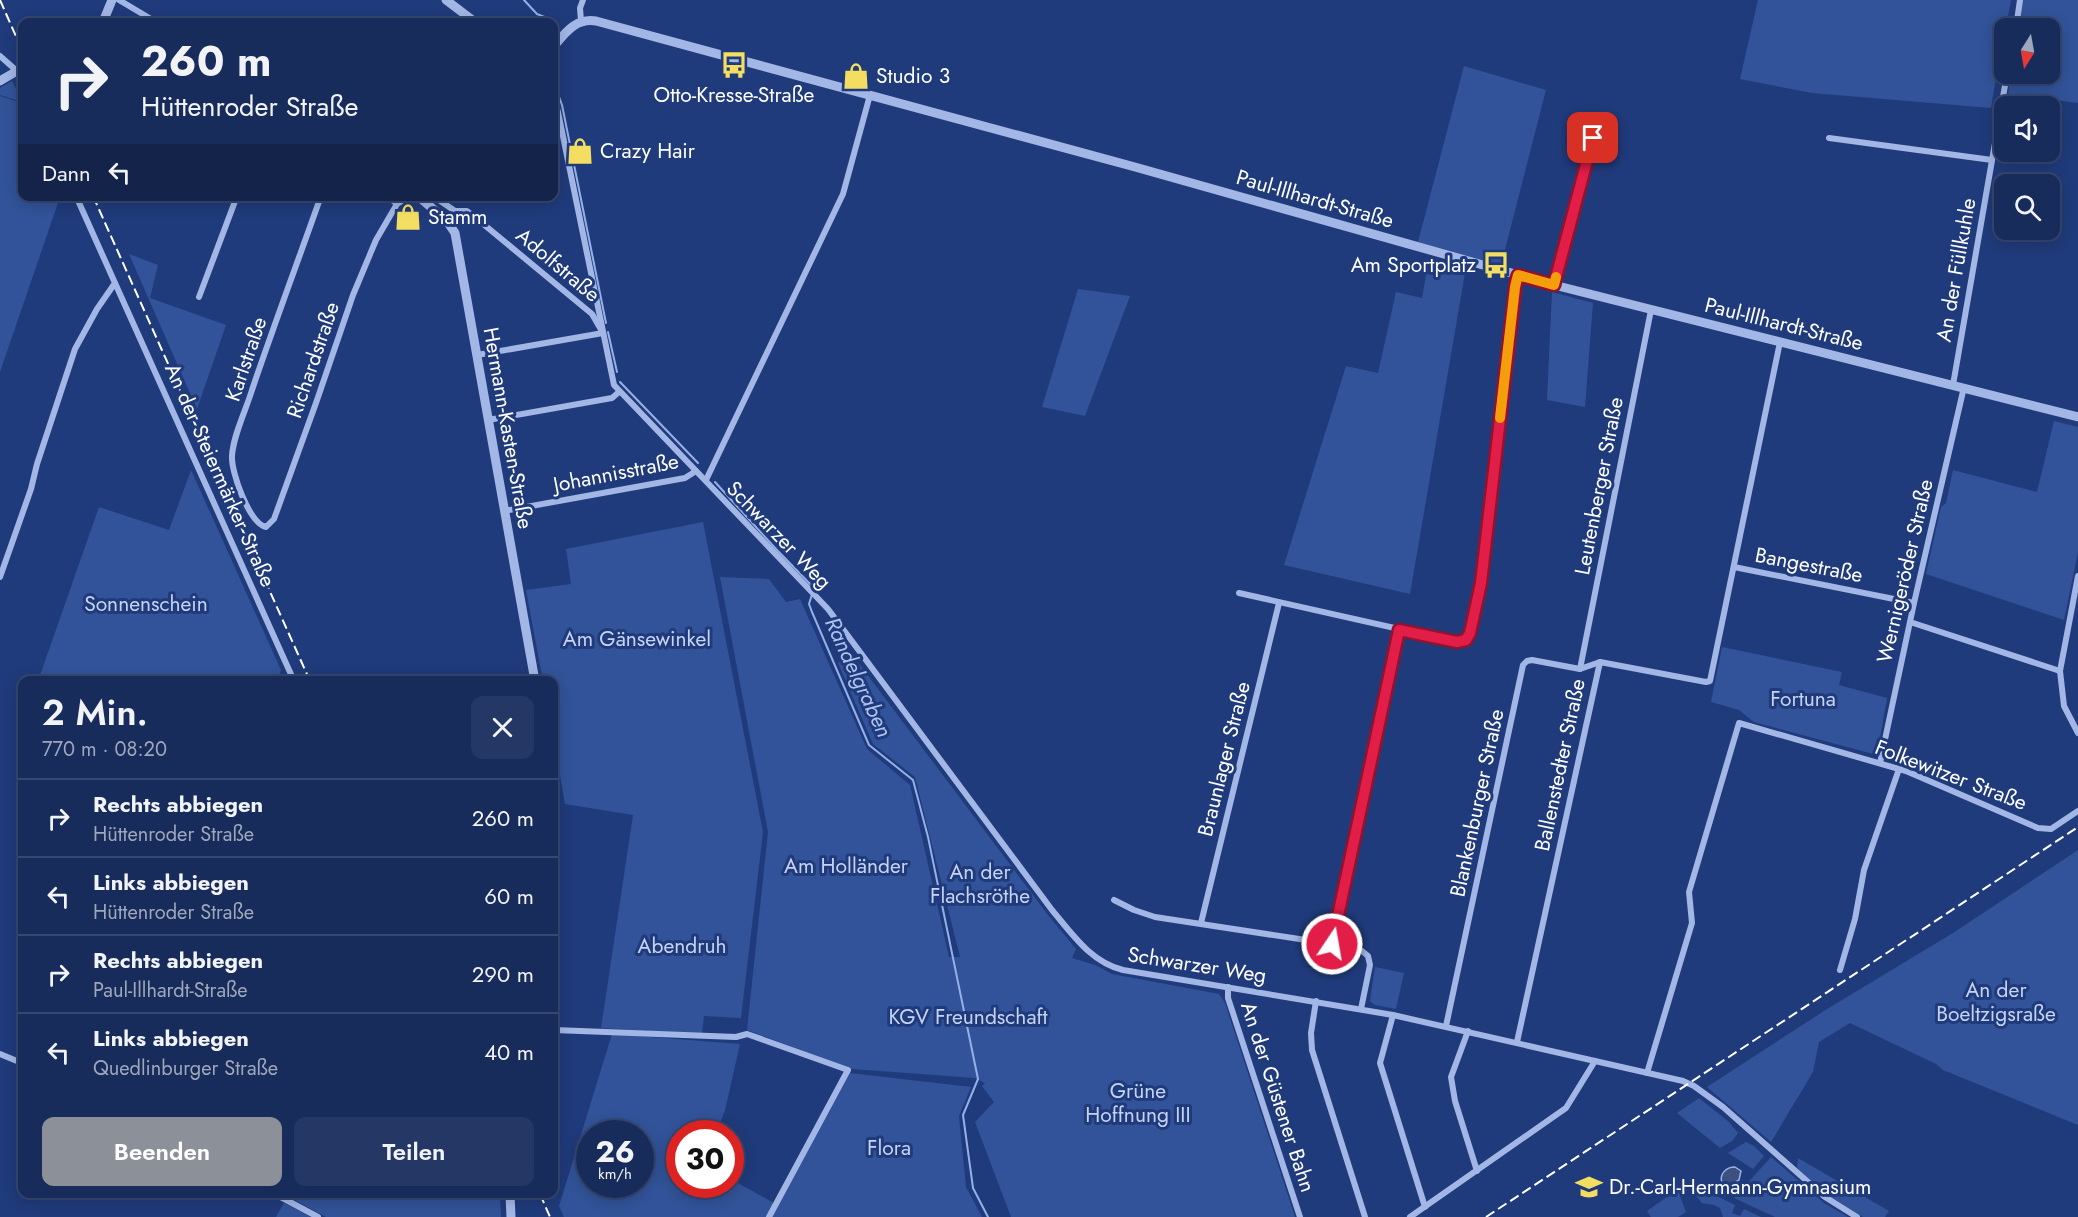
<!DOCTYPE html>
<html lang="de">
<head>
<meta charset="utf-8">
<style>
  body { margin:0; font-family:Jost,sans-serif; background:#253865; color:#f1f3f6; height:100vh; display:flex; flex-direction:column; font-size:22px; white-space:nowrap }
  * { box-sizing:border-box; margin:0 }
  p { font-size:20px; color:#9fa7bb }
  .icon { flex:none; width:33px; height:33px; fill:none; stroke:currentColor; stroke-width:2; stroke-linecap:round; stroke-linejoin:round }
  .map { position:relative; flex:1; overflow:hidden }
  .panel { position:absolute; left:18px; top:676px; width:540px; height:522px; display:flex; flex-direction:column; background:#182c5c; border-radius:12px; box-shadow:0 3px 15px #0003,0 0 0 2px #364872 }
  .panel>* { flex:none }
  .guide { position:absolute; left:18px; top:18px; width:540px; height:183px; border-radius:12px; box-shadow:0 3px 15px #0003,0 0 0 2px #364872; background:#182c5c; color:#f1f3f6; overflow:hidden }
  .needle { width:39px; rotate:191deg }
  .buttons { position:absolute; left:1994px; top:18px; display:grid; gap:12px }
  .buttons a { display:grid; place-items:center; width:66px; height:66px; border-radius:12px; background:#182c5c; box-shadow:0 3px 15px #0003,0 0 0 2px #364872; font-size:30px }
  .speed { position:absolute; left:576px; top:1120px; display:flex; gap:12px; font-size:30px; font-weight:700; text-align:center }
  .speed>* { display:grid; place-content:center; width:78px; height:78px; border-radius:50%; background:#182c5c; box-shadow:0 3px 15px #0003,0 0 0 2px #364872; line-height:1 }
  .speed small { font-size:15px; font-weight:400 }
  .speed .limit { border:9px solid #d22; background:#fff; color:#111 }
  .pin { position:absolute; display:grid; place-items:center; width:51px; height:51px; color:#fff; margin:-26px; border-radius:12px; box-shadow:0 3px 9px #0006 }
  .me { position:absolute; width:66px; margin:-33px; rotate:12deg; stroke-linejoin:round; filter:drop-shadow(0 0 4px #0008) }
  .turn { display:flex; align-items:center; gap:21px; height:126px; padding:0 24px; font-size:27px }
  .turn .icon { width:78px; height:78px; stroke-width:2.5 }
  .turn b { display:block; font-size:42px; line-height:51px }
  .then { display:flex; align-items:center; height:57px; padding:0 24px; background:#0003; gap:12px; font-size:22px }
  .round { display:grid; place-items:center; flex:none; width:63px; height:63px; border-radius:12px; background:#253865 }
  .head { display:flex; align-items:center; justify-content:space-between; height:102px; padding:0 24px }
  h1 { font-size:36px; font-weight:600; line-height:45px }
  .primary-button { display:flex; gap:12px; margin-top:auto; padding:12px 24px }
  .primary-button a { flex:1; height:69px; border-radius:12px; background:#8c9099; color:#fff; font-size:24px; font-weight:600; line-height:69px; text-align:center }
  .primary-button a+a { background:#253865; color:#f1f3f6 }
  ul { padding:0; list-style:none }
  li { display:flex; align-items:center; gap:18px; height:78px; padding:0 24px; border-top:2px solid #364872 }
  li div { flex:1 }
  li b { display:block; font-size:22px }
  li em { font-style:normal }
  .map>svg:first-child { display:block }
</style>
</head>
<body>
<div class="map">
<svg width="2078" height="1217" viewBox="0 0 2078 1217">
  <rect width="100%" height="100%" fill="#203b7b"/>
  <g fill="#325399" fill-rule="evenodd">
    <polygon points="1758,0 2011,0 2006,28 2004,28 1991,108 1812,93 1740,79"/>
    <polygon points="2022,0 2078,0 2078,103 2008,94 2011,74 2049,74 2049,28 2018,28"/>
    <polygon points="1464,66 1546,90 1501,265 1418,242"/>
    <polygon points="12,81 22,100 22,102 0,95 0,88"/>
    <polygon points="0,96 22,103 22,196 60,197 0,372"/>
    <polygon points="129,254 158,265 150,298 226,325 197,409"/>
    <polygon points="1429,258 1466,267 1410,594 1284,565 1346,366 1378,373 1396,292 1422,298"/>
    <polygon points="1078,289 1130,296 1085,416 1042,407"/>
    <polygon points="1552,292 1593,303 1585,407 1547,400"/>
    <polygon points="2054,421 2078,427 2078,552 2064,620 1926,574 1941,507 1946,503 1953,470 2037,492"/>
    <polygon points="191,470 281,670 277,681 38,681 99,507 169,530"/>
    <polygon points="703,522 763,832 741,1018 704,1016 702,1034 601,1028 633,815 565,804 554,741 554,681 543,681 526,590 571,584 566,549"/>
    <polygon points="720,577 769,579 786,602 800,599 867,749 910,785 949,957 960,957 915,777 873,744 838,663 851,653 1048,915 1076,949 1072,958 1095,965 1112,974 1219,994 1225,1003 1295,1217 1011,1217 975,1122 994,1102 982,1086 985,1083 975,1078 852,1069 747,1030 768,832"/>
    <polygon points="1722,647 1842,672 1839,685 1887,698 1877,755 1754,722 1739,710 1711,702"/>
    <polygon points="2078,850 2078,1125 1943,1070 1936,1064 1850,1023 1819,1042 1813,1072 1771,1142 1707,1087 1827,1009 1953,933"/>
    <polygon points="1375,967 1404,973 1396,1009 1375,1005 1370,1001"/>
    <path d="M612 1034 740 1044 725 1110 716 1134H680V1185H730L731 1179 774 1203 766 1217H564L559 1206ZM590 1134H640V1185H590Z"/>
    <polygon points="850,1073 971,1087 959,1116 966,1187 982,1217 772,1217"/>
    <polygon points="1699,1098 1729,1122 1738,1133 1732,1141 1720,1148 1677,1113"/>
    <polygon points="1746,1142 1754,1146 1764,1156 1753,1169 1728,1153"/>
    <polygon points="1771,1157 1824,1203 1848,1217 1775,1217 1734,1198"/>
    <polygon points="1798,1158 1889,1211 1885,1217 1863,1217 1831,1197 1799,1171 1797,1167"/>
    <polygon points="1688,1182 1735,1205 1732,1213 1740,1216 1744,1209 1761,1217 1723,1217 1720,1208 1714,1205 1702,1203 1692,1191 1685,1189 1680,1196 1686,1212 1678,1217 1651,1217 1647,1211"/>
    <polygon points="284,1194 500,1194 501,1217 326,1217"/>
    <polygon points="284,1203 311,1217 276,1217"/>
  </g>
  <path fill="#3d5181" stroke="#95b0e8" stroke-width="1.5" d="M1735 1167 1741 1171 1739 1180 1729 1186 1722 1183C1719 1174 1726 1167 1735 1167Z"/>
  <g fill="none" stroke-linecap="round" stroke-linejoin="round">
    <g stroke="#95b0e8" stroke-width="2">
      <polyline points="524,0 537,14 547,18 553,22"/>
      <polyline points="554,83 562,105 606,323"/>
      <polyline points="608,332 617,372"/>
      <polyline points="620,382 698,463"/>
      <polyline points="715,482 776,549 814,588 809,604 812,612 869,745 913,780 928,837 978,1079 963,1115 973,1188 988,1217"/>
    </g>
    <g stroke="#a2b7e6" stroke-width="6">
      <polyline points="119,0 156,22"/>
      <polyline points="581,21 580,8 583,0"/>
      <polyline points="2016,28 2020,0"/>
      <polyline points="0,56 17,71 22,79"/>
      <path d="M554 99 558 112 614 385 828 609 1052 910C1073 935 1091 962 1123 970L1393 1015 1683 1081 1694 1086 1723 1107 1825 1197 1857 1217"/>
      <polyline points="1829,138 1992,160"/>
      <path d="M321 196C298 261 274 325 252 390 246 410 233 436 232 456 231 472 249 523 266 527L274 519 316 403 353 295 376 240 397 204"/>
      <polyline points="387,196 397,204 410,196"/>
      <polyline points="433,196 455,211 467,211 476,218 592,314 603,333 477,355"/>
      <polyline points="115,283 294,681"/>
      <polyline points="1554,285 1593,138"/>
      <polyline points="199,297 237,196"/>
      <polyline points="1953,385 2007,74"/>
      <polyline points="488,420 612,398 619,392"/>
      <polyline points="706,480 843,194 870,95"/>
      <polyline points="504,511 685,478 696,471"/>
      <polyline points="1734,567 1914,603"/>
      <polyline points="2078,576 2060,671 2064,706 2078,733"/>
      <polyline points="0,577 31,489 37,464 75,349 97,309 115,283 76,196"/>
      <polyline points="1239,593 1457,642 1461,642 1469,637 1481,583 1517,275"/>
      <polyline points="1910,622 2060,671"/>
      <polyline points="1580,669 1651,310"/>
      <polyline points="1880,763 1914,603 1964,387"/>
      <polyline points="1114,900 1134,910 1155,917 1332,944 1362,951 1368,956 1370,965 1361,1009"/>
      <polyline points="1201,923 1279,603"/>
      <polyline points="1332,944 1399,630"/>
      <polyline points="1840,970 1855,919 1864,870 1899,769"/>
      <polyline points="1228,987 1228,998 1300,1217"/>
      <polyline points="1316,1001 1311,1033 1312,1050 1365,1217"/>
      <polyline points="1393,1015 1380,1063 1425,1207"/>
      <polyline points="1446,1026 1523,665 1527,661 1532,660 1580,669 1600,662"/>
      <polyline points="554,1030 736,1037 747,1034 848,1070 769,1217"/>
      <polyline points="1468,1031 1451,1077 1455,1101 1477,1171"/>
      <polyline points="1517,1042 1600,662 1706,682 1710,681 1780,342"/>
      <polyline points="0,1054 22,1063"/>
      <polyline points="1647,1073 1692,923 1689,892 1739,723 1906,771 2038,828 2051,829 2078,811"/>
      <polyline points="275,1194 318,1217"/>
      <polyline points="1410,1217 1566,1108 1595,1061"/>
    </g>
    <g stroke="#a2b7e6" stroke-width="9">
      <polyline points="446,0 475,22"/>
      <polyline points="103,22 112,0"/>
      <path d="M554 46C566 32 576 18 596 21L1135 167 1554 285 2078 417"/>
      <polyline points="0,81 22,68"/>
      <polyline points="418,196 447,221 455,233 535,681"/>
      <polyline points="554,790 554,823"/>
      <polyline points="510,1194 511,1217"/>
    </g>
    <g stroke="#fff" stroke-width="2" stroke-dasharray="10 4.5" stroke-linecap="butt">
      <polyline points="0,0 22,50"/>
      <polyline points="93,196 310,681"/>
      <polyline points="540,1194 550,1217"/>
      <polyline points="1486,1217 2078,827"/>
    </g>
  </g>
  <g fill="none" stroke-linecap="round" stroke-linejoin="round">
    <defs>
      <polyline id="route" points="1332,944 1399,630 1457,642 1466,640 1470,633 1481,583 1516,281 1518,275 1554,285 1593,138"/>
    </defs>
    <use href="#route" stroke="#92132f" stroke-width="15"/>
    <use href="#route" stroke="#e11d48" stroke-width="10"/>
    <polyline stroke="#f59e0b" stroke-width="10" points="1500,418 1515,287 1518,275 1554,285 1556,277"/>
  </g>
  <defs>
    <symbol id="bus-bare" viewBox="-9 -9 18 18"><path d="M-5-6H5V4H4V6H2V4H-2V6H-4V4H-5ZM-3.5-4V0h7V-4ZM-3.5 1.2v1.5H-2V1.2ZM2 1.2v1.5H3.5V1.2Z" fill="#f4de62" stroke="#203b7b" stroke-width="2.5" paint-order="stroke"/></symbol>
    <symbol id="shop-bare" viewBox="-9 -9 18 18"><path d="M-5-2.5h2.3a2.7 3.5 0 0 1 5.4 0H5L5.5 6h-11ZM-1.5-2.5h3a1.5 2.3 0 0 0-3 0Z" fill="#f4de62" stroke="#203b7b" stroke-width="2.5" paint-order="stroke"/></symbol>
    <symbol id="school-bare" viewBox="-9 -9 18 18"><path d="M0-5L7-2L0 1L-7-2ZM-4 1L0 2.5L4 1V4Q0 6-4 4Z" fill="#f4de62" stroke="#203b7b" stroke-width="2.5" paint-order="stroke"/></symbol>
  </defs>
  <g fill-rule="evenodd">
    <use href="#bus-bare" x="715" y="46" width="38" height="38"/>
    <use href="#shop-bare" x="837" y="57" width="38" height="38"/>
    <use href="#shop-bare" x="561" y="132" width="38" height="38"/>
    <use href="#shop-bare" x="389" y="198" width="38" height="38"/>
    <use href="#bus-bare" x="1477" y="246" width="38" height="38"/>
    <use href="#school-bare" x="1570" y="1168" width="38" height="38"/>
  </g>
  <g text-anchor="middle" stroke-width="6" stroke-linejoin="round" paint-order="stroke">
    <g font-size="21" fill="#fff" stroke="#203b7b" text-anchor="start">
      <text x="876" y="83">Studio 3</text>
      <text x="734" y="102" text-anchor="middle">Otto-Kresse-Straße</text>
      <text x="600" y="158">Crazy Hair</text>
      <text x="428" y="224">Stamm</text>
      <text x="1476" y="272" text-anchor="end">Am Sportplatz</text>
      <text x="1609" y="1194">Dr.-Carl-Hermann-Gymnasium</text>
    </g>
    <g font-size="21" fill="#fff" stroke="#203b7b">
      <text transform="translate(1315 199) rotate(16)" y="7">Paul-Illhardt-Straße</text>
      <text transform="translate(558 265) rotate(40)" y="7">Adolfstraße</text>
      <text transform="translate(1956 270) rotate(-80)" y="7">An der Füllkuhle</text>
      <text transform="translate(1784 324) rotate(14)" y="7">Paul-Illhardt-Straße</text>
      <text transform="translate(246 359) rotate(-71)" y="7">Karlstraße</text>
      <text transform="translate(313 360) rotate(-71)" y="7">Richardstraße</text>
      <text transform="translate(508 428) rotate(80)" y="7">Hermann-Kasten-Straße</text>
      <text transform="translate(616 473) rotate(-11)" y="7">Johannisstraße</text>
      <text transform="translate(220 475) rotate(66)" y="7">An der Steiermärker Straße</text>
      <text transform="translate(1599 486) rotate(-79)" y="7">Leutenberger Straße</text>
      <text transform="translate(779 535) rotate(46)" y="7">Schwarzer Weg</text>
      <text transform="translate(1809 565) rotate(11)" y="7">Bangestraße</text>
      <text transform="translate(1905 571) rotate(-77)" y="7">Wernigeröder Straße</text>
      <text transform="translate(1224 759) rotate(-76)" y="7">Braunlager Straße</text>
      <text transform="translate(1560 765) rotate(-78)" y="7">Ballenstedter Straße</text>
      <text transform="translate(1951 775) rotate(21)" y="7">Folkewitzer Straße</text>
      <text transform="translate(1477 803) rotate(-78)" y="7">Blankenburger Straße</text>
      <text transform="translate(1197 965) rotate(9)" y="7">Schwarzer Weg</text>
      <text transform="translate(1278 1097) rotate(72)" y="7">An der Güstener Bahn</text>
    </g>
    <g font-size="21" fill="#c5d4f5" stroke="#203b7b">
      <text x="146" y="611">Sonnenschein</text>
      <text x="637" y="646">Am Gänsewinkel</text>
      <text x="1803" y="706">Fortuna</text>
      <text x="846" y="873">Am Holländer</text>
      <text x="980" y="879">An der<tspan x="980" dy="24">Flachsröthe</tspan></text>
      <text x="682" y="953">Abendruh</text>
      <text x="1996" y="997">An der<tspan x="1996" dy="24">Boeltzigsraße</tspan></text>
      <text x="968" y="1024">KGV Freundschaft</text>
      <text x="1138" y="1098">Grüne<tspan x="1138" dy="24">Hoffnung III</tspan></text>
      <text x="889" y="1155">Flora</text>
    </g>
    <g font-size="22" font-style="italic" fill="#adc2ee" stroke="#203b7b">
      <text transform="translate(859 677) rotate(65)" y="8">Randelgraben</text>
    </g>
  </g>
</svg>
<div class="buttons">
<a><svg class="needle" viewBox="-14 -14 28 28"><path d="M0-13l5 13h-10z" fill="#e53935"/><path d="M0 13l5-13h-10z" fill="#9fa7bb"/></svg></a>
<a><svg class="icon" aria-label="sound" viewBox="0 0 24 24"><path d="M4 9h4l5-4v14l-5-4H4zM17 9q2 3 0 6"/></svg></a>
<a><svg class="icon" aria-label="search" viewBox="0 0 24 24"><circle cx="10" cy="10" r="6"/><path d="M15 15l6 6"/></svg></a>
</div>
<div class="speed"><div>26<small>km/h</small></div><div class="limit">30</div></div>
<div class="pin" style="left:1593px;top:138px;background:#d93025"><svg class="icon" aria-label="arrive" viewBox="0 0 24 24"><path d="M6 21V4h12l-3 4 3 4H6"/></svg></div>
<svg class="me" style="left:1332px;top:944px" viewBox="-20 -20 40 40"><circle r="17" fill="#e11d48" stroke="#fff" stroke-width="3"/><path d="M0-11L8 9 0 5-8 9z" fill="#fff"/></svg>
<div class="guide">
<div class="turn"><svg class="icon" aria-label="right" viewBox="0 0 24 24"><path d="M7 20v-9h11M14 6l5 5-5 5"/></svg><div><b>260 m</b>Hüttenroder Straße</div></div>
<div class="then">Dann<svg class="icon" aria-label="left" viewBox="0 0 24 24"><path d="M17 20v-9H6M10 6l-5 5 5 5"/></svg></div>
</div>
<section class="panel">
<div class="head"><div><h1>2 Min.</h1><p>770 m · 08:20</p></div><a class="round"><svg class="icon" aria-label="close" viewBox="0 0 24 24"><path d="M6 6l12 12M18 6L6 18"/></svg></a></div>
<ul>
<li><svg class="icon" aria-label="right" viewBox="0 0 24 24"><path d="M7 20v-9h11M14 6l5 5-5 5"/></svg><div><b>Rechts abbiegen</b><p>Hüttenroder Straße</p></div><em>260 m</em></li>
<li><svg class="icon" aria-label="left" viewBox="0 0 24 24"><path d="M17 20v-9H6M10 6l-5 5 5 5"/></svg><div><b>Links abbiegen</b><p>Hüttenroder Straße</p></div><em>60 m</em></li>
<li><svg class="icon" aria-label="right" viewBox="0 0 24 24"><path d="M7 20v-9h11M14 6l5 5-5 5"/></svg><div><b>Rechts abbiegen</b><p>Paul-Illhardt-Straße</p></div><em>290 m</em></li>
<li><svg class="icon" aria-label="left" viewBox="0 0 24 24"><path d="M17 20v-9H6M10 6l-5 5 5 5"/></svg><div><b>Links abbiegen</b><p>Quedlinburger Straße</p></div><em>40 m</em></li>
</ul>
<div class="primary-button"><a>Beenden</a><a>Teilen</a></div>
</section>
</div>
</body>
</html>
